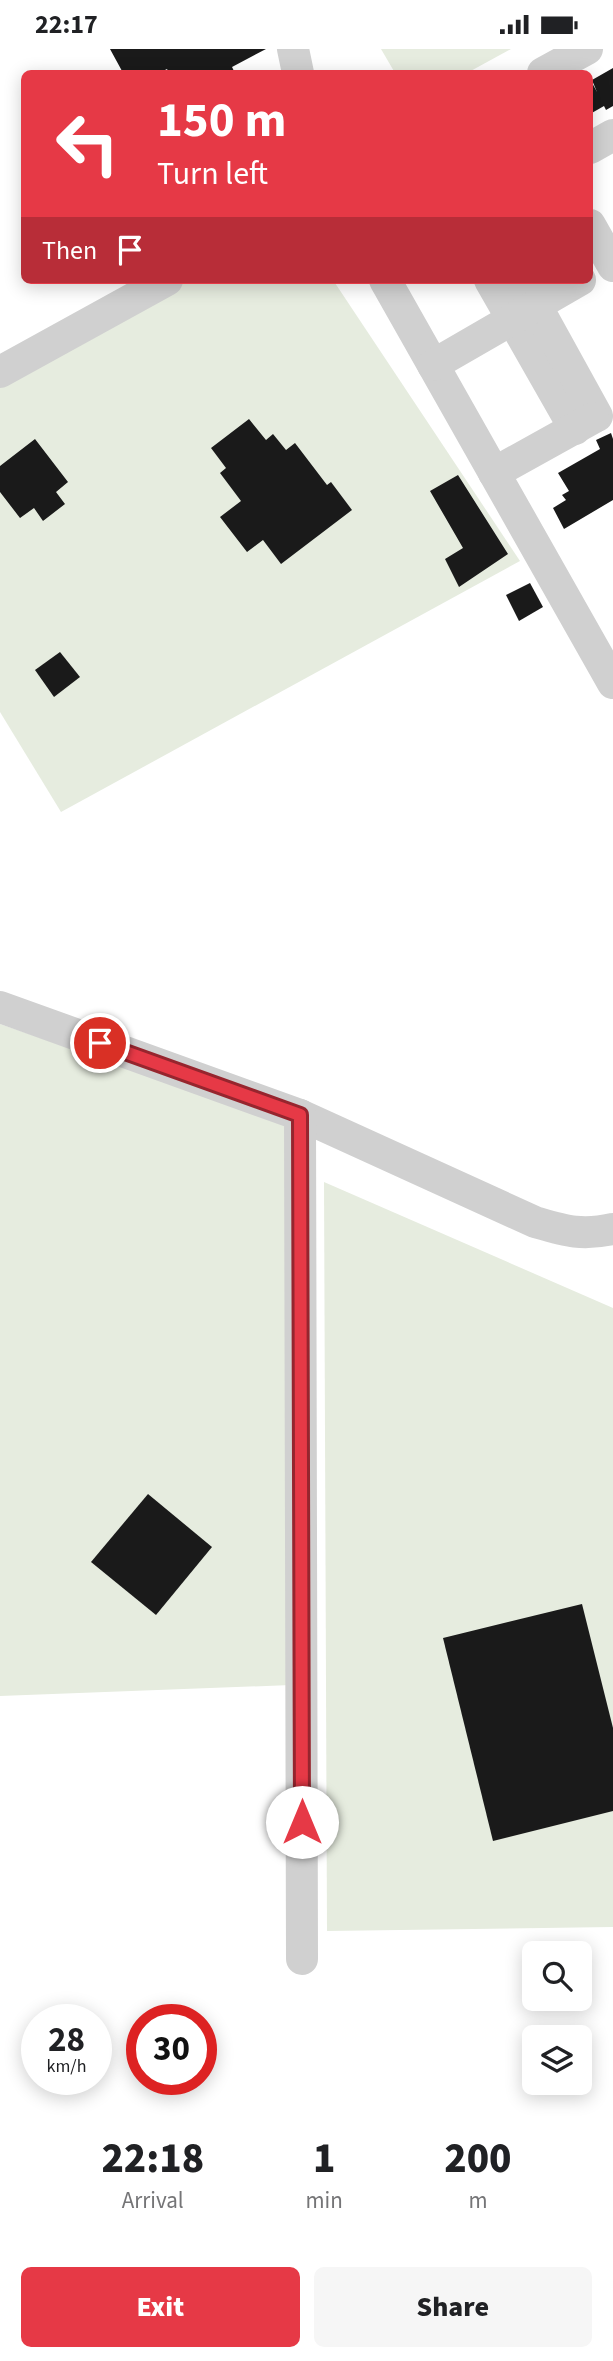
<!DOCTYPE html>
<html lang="en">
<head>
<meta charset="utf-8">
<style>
  body { margin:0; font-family:"Source Sans 3",sans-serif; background:#f6f6f6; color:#202124; height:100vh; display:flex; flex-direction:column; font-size:26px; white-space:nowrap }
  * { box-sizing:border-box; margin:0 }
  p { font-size:23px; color:#757577 }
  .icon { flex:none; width:38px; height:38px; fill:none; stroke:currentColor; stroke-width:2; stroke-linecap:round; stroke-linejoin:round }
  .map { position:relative; height:2067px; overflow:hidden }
  .drawer { display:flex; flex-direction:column; background:#fff; flex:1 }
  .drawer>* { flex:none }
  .banner { position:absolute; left:21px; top:21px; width:572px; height:214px; border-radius:10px; box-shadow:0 4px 18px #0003; background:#e63946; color:#fff; overflow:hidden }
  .fabs { position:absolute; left:522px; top:1892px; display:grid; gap:14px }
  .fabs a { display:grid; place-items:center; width:70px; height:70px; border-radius:10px; background:#fff; box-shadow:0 4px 18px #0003; font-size:35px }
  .speed { position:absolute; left:21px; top:1955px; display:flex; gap:14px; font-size:35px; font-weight:700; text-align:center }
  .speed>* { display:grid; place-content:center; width:91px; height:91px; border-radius:50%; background:#fff; box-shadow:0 4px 18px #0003; line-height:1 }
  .speed small { font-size:18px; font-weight:400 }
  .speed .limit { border:10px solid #d22; background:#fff; color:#111 }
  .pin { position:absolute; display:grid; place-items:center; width:60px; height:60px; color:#fff; margin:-30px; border:4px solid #fff; border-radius:50%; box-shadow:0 2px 7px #0007 }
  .me { position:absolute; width:77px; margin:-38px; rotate:0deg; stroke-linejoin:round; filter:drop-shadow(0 0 5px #0008) }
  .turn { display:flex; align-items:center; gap:24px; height:147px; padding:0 21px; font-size:32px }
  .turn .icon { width:91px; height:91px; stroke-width:2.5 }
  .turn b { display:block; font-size:49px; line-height:60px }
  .then { display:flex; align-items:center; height:66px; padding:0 21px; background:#0003; gap:14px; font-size:26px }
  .eta { display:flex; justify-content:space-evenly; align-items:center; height:119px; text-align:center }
  .eta b { font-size:42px; font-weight:800; line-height:49px }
  .button { display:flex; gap:14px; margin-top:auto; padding:14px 21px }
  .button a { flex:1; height:80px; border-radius:10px; background:#e63946; color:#fff; font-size:28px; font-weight:800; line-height:80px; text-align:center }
  .button a+a { background:#f6f6f6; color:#202124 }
  .status { display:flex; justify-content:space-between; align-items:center; height:49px; padding:0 35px; background:#fff; direction:ltr }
  .status svg { height:19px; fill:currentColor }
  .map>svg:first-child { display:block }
</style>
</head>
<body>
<div class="status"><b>22:17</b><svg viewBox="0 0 49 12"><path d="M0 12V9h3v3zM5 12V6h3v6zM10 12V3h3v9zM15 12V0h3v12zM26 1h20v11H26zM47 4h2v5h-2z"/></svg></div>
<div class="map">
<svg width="613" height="2067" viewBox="0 0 613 2067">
  <rect width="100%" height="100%" fill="#fff"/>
  <g fill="#e6ecdf">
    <polygon points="381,0 511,0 467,24 395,24"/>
    <polygon points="183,231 333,231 520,512 61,763 0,663 0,332"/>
    <polygon points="0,975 292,1076 291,1636 0,1647"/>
    <polygon points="324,1133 613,1259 613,1878 327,1882"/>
  </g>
  <g fill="#1a1a1a">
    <polygon points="110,0 266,0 232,18 235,24 169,24 167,20 159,24 118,24 122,22"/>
    <polygon points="613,19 613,57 606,61 604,57 590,65 590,30 597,43 592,31"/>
    <polygon points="249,370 266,391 273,385 286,401 295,394 327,436 331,433 352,461 281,515 263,491 247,503 220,468 241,452 220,424 226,419 211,399"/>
    <polygon points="611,384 613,390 613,451 564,480 553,459 566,451 562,446 569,442 558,424 600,400 596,391"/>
    <polygon points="35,390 68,433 56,443 65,455 43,472 34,459 20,469 0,443 0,417"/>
    <polygon points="458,426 508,505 459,538 445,510 463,499 430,442"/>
    <polygon points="530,534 543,558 519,572 506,546"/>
    <polygon points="60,603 80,628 54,648 35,621"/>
    <polygon points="148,1445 212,1498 156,1566 91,1513"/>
    <polygon points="582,1555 613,1679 613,1762 493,1792 443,1589"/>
  </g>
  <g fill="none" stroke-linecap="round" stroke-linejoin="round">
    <g stroke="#d0d0d0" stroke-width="32">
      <polyline points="293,0 298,24"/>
      <polyline points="543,24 587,0"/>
      <polyline points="590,99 613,86"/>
      <polyline points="590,176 613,217"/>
      <polyline points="385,231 613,634"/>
      <polyline points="490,231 575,380"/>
      <polyline points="522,231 597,367"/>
      <polyline points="433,316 580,231"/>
      <polyline points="0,323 167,231"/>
      <polyline points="494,424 593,369"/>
      <path d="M0 958 300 1066 535 1173C566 1182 581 1187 613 1180"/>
      <polyline points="300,1066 302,1910"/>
    </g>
  </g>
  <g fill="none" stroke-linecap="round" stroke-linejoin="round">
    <defs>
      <polyline id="route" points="100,994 300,1066 302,1773"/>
    </defs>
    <use href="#route" stroke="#96252e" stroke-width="18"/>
    <use href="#route" stroke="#e63946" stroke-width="12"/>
  </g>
</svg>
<div class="fabs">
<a><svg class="icon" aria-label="search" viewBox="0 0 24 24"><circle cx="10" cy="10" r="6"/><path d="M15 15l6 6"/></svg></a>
<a><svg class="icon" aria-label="layers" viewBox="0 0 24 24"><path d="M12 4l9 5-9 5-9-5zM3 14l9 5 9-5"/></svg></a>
</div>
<div class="speed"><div>28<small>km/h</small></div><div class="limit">30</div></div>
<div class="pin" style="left:100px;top:994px;background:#d93025"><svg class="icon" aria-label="arrive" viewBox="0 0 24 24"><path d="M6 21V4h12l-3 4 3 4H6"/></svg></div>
<svg class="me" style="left:302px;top:1773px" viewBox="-20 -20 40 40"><circle r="19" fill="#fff"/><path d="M0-13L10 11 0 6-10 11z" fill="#e63946"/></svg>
<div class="banner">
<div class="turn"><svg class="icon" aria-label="left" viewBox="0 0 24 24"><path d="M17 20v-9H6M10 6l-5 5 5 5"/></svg><div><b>150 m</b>Turn left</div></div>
<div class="then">Then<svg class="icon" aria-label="arrive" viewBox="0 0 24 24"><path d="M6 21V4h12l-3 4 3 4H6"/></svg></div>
</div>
</div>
<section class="drawer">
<div class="eta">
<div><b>22:18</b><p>Arrival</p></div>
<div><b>1</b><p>min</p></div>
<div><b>200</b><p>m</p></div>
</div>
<div class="button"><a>Exit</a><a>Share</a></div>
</section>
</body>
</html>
